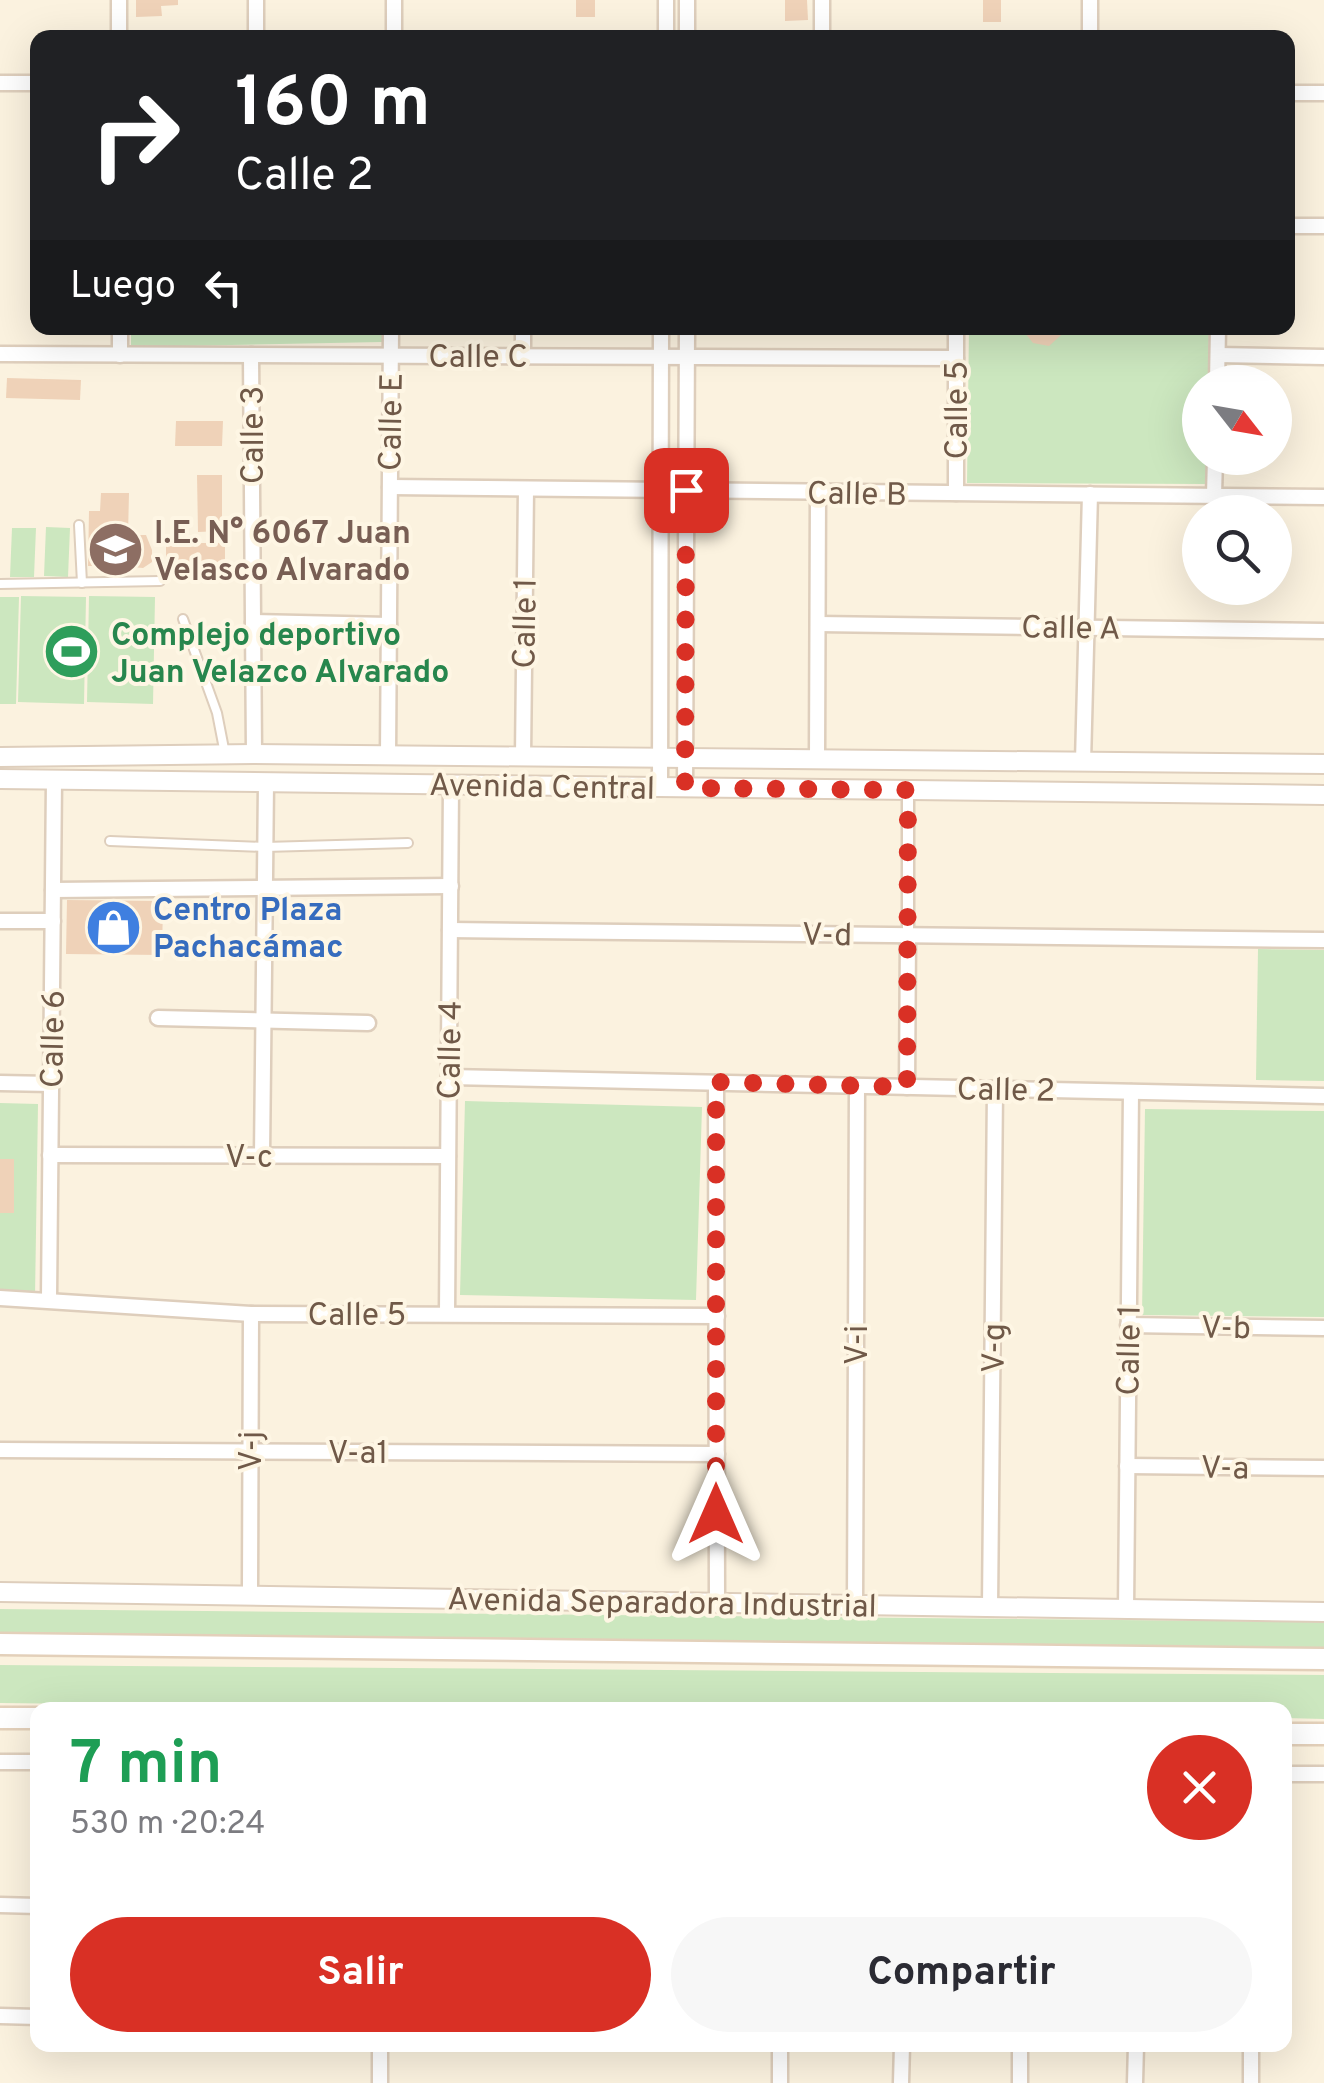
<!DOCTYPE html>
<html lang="es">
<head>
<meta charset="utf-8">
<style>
  body { margin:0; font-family:Overpass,sans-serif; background:#f7f7f7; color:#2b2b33; height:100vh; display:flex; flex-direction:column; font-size:38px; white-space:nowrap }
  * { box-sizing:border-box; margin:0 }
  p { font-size:32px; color:#7c7c81 }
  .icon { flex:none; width:55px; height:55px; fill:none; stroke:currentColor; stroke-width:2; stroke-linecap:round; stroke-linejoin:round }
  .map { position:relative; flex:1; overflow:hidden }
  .sheet { position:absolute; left:30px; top:1702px; width:1262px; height:350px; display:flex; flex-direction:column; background:#fff; border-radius:20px; box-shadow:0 10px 40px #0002 }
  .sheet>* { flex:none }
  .top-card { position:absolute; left:30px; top:30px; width:1265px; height:305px; border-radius:20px; box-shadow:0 10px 40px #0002; background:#202124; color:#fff; overflow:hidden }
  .needle { width:65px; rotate:121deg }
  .buttons { position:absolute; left:1182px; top:365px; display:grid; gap:20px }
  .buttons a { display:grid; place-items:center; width:110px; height:110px; border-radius:50%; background:#fff; box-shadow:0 10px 40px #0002; font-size:50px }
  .pin { position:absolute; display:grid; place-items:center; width:85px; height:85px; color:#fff; margin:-42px; border-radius:20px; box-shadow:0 5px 15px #0006 }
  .me { position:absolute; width:110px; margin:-55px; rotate:0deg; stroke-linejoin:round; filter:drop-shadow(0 0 8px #0008) }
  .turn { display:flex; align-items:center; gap:35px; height:210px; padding:0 40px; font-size:45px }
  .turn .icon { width:130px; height:130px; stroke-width:2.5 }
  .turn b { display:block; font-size:70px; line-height:85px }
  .then { display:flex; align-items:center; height:95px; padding:0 40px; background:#0003; gap:20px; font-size:38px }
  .round { display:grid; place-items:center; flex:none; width:105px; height:105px; border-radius:52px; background:#f7f7f7 }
  .summary { display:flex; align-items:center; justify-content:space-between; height:170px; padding:0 40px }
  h1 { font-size:60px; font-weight:700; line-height:75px; color:#1e9e55 }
  .action { display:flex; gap:20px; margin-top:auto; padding:20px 40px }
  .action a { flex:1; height:115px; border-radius:60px; background:#d93025; color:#fff; font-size:40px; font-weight:700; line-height:115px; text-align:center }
  .action a+a { background:#f7f7f7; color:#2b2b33 }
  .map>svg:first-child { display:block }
</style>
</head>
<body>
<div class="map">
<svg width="1324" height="2083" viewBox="0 0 1324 2083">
  <rect width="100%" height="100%" fill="#fbf2df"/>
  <g fill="#cce7bf">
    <polygon points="131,328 382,328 382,342 131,347"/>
    <polygon points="969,328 1209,328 1208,382 1200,382 1200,458 1208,458 1207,484 967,483"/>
    <polygon points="46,527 70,528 68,577 44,576"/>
    <polygon points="12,528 36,528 34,577 10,577"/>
    <polygon points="21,596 86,597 84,704 18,702"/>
    <polygon points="89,596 155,597 153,704 87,702"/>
    <polygon points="0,597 19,597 16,704 0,704"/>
    <polygon points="1258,949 1324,950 1324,1081 1256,1080"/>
    <polygon points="465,1101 702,1107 696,1300 460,1295"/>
    <polygon points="0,1103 38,1104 35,1296 0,1295"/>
    <polygon points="1145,1109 1324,1111 1324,1317 1142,1315"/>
    <polygon points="0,1609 1324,1622 1324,1649 0,1637"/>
    <polygon points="0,1665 1324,1675 1324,1719 1285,1718 1285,1710 585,1710 0,1703"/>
  </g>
  <g fill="#efd2b8">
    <polygon points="136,0 178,0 178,5 161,6 162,16 136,17"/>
    <rect x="576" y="0" width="19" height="17"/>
    <polygon points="785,0 807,0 808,20 785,21"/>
    <rect x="983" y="0" width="18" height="22"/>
    <polygon points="1021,328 1069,328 1049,346 1033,343"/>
    <polygon points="7,378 81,380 80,400 6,398"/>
    <polygon points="176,421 223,421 222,446 175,446"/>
    <polygon points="197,475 222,475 222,531 198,532"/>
    <polygon points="101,493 129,493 128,535 146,535 152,550 152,562 143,568 131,567 124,556 118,556 117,566 88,566 89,511 100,511"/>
    <polygon points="166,543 225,543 225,570 166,571"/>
    <polygon points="67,900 163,901 162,955 66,954"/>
    <rect x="0" y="1159" width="14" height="54"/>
  </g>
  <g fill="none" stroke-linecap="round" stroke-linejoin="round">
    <defs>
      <g id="service">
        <polyline points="79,525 82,583"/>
        <polyline points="0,584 160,581"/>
        <polyline points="183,619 217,713 225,754"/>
        <polyline points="110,841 265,847 408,843"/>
      </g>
      <polyline id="pedestrian" points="908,935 908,790"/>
      <g id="minor">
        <polyline points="119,0 119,38"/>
        <polyline points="256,0 256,38"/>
        <polyline points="394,38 394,0"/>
        <polyline points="666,38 666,0"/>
        <polyline points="687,38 687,0"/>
        <polyline points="822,38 822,0"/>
        <polyline points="1090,38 1090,0"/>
        <polyline points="0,83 38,83"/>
        <polyline points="1288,93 1324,93"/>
        <polyline points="1288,226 1324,226"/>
        <polyline points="120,328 120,355"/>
        <polyline points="956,328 956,493"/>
        <polyline points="0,354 956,358"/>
        <polyline points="251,355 254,754"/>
        <polyline points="1218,355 1324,357"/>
        <polyline points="523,356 523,328"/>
        <polyline points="1217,382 1218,328"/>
        <polyline points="390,487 1324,497"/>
        <polyline points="1214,495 1215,458"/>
        <polyline points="253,622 389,625"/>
        <polyline points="818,624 1324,631"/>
        <polyline points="388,756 391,328"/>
        <polyline points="523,757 526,489"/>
        <polyline points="817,759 818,492"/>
        <polyline points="1083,762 1090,494"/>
        <polyline points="660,787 661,328"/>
        <polyline points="685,788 687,328"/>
        <polyline points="53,890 451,886"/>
        <polyline points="0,921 53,921"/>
        <polyline points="450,930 1324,940"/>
        <polyline points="158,1018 368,1023"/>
        <polyline points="449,1077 1324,1096"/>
        <polyline points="0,1083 51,1084"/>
        <polyline points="716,1083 717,1603"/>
        <polyline points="907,1087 908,935"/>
        <polyline points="50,1155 448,1156"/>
        <polyline points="262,1156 266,783"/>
        <polyline points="0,1298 251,1314 717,1316"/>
        <polyline points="49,1298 54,780"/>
        <polyline points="447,1314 451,785"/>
        <polyline points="1128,1325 1324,1328"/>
        <polyline points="0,1450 717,1454"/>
        <polyline points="1127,1466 1324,1468"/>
        <polyline points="250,1588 251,1314"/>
        <polyline points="855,1605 857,1086"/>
        <polyline points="990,1607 995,1089"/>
        <polyline points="1126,1609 1131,1092"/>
        <polyline points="0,1762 38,1762"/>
        <polyline points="1285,1774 1324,1774"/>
        <polyline points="0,1905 38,1906"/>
        <polyline points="0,2016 38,2017"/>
        <polyline points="380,2083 380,2045"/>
        <polyline points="780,2083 780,2045"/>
        <polyline points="901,2083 902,2045"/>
        <polyline points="1020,2083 1020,2045"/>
        <polyline points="1135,2083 1136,2045"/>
        <polyline points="1251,2083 1251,2045"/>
      </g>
      <g id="tertiary">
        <polyline points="0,757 254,754 1324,764"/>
        <polyline points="0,779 1324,795"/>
        <polyline points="0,1592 1324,1612"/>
      </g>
      <g id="secondary">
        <polyline points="0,1644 1324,1659"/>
        <polyline points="0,1718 38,1718"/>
        <polyline points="1285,1734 1324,1734"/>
      </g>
    </defs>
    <use href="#service" stroke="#decebc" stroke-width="12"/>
    <use href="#pedestrian" stroke="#decebc" stroke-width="15"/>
    <use href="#minor" stroke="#decebc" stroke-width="19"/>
    <use href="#tertiary" stroke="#decebc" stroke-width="22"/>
    <use href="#secondary" stroke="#e3d0ba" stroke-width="25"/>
    <use href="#service" stroke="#fff" stroke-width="8"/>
    <use href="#pedestrian" stroke="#fff" stroke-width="10"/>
    <use href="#minor" stroke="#fff" stroke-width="14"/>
    <use href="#tertiary" stroke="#fff" stroke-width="18"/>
    <use href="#secondary" stroke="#fff" stroke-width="20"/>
  </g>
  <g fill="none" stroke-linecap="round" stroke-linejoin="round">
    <polyline stroke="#d93025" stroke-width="18" stroke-dasharray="0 32.4" points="686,490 685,788 908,790 907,1087 716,1082 716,1514"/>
  </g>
  <defs>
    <symbol id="school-disc" viewBox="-11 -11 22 22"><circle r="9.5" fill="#8d6e63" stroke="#fef6e4"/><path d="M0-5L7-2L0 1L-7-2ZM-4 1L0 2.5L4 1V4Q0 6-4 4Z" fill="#fff"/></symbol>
    <symbol id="stadium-disc" viewBox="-11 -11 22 22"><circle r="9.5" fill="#2e9e5b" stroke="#fef6e4"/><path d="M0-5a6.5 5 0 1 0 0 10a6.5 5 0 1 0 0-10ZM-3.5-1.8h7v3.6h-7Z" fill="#fff"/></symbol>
    <symbol id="shop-disc" viewBox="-11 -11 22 22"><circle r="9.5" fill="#3f7fe0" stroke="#fef6e4"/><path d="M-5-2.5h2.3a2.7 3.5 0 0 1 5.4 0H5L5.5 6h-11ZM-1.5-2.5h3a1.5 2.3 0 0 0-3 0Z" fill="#fff"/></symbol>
  </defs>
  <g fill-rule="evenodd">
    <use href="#school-disc" x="84" y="518" width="63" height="63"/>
    <use href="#stadium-disc" x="40" y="620" width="63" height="63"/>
    <use href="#shop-disc" x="82" y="896" width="63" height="63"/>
  </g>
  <g text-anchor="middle" stroke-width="8" stroke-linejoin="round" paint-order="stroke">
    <g font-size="32" fill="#705948" stroke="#fef6e4">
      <text x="478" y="367">Calle C</text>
      <text transform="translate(956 410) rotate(-90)" y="11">Calle 5</text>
      <text transform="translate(390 422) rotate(-89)" y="11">Calle E</text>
      <text transform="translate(252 435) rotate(-90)" y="11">Calle 3</text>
      <text transform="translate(857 493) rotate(1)" y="11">Calle B</text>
      <text transform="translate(524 623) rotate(-89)" y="11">Calle 1</text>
      <text transform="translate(1071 627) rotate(1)" y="11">Calle A</text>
      <text transform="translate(542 786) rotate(1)" y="11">Avenida Central</text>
      <text transform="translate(827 934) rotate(1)" y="11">V-d</text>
      <text transform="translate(52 1039) rotate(-89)" y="11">Calle 6</text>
      <text transform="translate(449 1050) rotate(-89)" y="11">Calle 4</text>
      <text transform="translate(1006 1089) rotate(1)" y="11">Calle 2</text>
      <text x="249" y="1167">V-c</text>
      <text x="357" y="1325">Calle 5</text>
      <text transform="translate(1226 1327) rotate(1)" y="11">V-b</text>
      <text transform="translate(856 1345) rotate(-90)" y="11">V-i</text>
      <text transform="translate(993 1348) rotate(-89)" y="11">V-g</text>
      <text transform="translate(1128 1350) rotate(-89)" y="11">Calle 1</text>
      <text transform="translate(250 1451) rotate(-90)" y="11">V-j</text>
      <text x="358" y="1463">V-a1</text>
      <text transform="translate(1225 1467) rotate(1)" y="11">V-a</text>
      <text transform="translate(662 1602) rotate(1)" y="11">Avenida Separadora Industrial</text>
    </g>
    <g font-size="32" font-weight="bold" fill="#785e54" stroke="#fef6e4" text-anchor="start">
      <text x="154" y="543">I.E. N° 6067 Juan<tspan x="154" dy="37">Velasco Alvarado</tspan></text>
    </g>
    <g font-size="32" font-weight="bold" fill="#27864d" stroke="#fef6e4" text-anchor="start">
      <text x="111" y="645">Complejo deportivo<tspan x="111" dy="37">Juan Velazco Alvarado</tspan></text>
    </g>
    <g font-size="32" font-weight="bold" fill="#366cbe" stroke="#fef6e4" text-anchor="start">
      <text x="153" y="920">Centro Plaza<tspan x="153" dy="37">Pachacámac</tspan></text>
    </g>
  </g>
</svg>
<div class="buttons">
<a><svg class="needle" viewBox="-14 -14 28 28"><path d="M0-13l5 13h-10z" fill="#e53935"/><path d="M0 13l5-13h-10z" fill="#7c7c81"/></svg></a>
<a><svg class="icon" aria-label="search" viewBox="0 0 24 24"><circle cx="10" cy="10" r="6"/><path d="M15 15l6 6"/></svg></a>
</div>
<div class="pin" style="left:686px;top:490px;background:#d93025"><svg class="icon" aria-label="arrive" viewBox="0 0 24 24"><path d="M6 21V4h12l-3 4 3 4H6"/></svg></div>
<svg class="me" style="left:716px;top:1514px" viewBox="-20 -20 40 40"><path d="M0-17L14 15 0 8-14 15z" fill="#d93025" stroke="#fff" stroke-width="4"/></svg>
<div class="top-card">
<div class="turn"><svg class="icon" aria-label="right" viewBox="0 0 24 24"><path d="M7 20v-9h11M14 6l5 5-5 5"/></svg><div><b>160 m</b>Calle 2</div></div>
<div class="then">Luego<svg class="icon" aria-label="left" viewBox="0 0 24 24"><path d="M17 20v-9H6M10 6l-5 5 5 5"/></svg></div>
</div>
<section class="sheet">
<div class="summary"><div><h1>7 min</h1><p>530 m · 20:24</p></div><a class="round" style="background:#d93025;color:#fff"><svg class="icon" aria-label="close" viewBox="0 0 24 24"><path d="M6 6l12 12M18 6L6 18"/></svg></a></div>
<div class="action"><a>Salir</a><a>Compartir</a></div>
</section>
</div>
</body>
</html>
